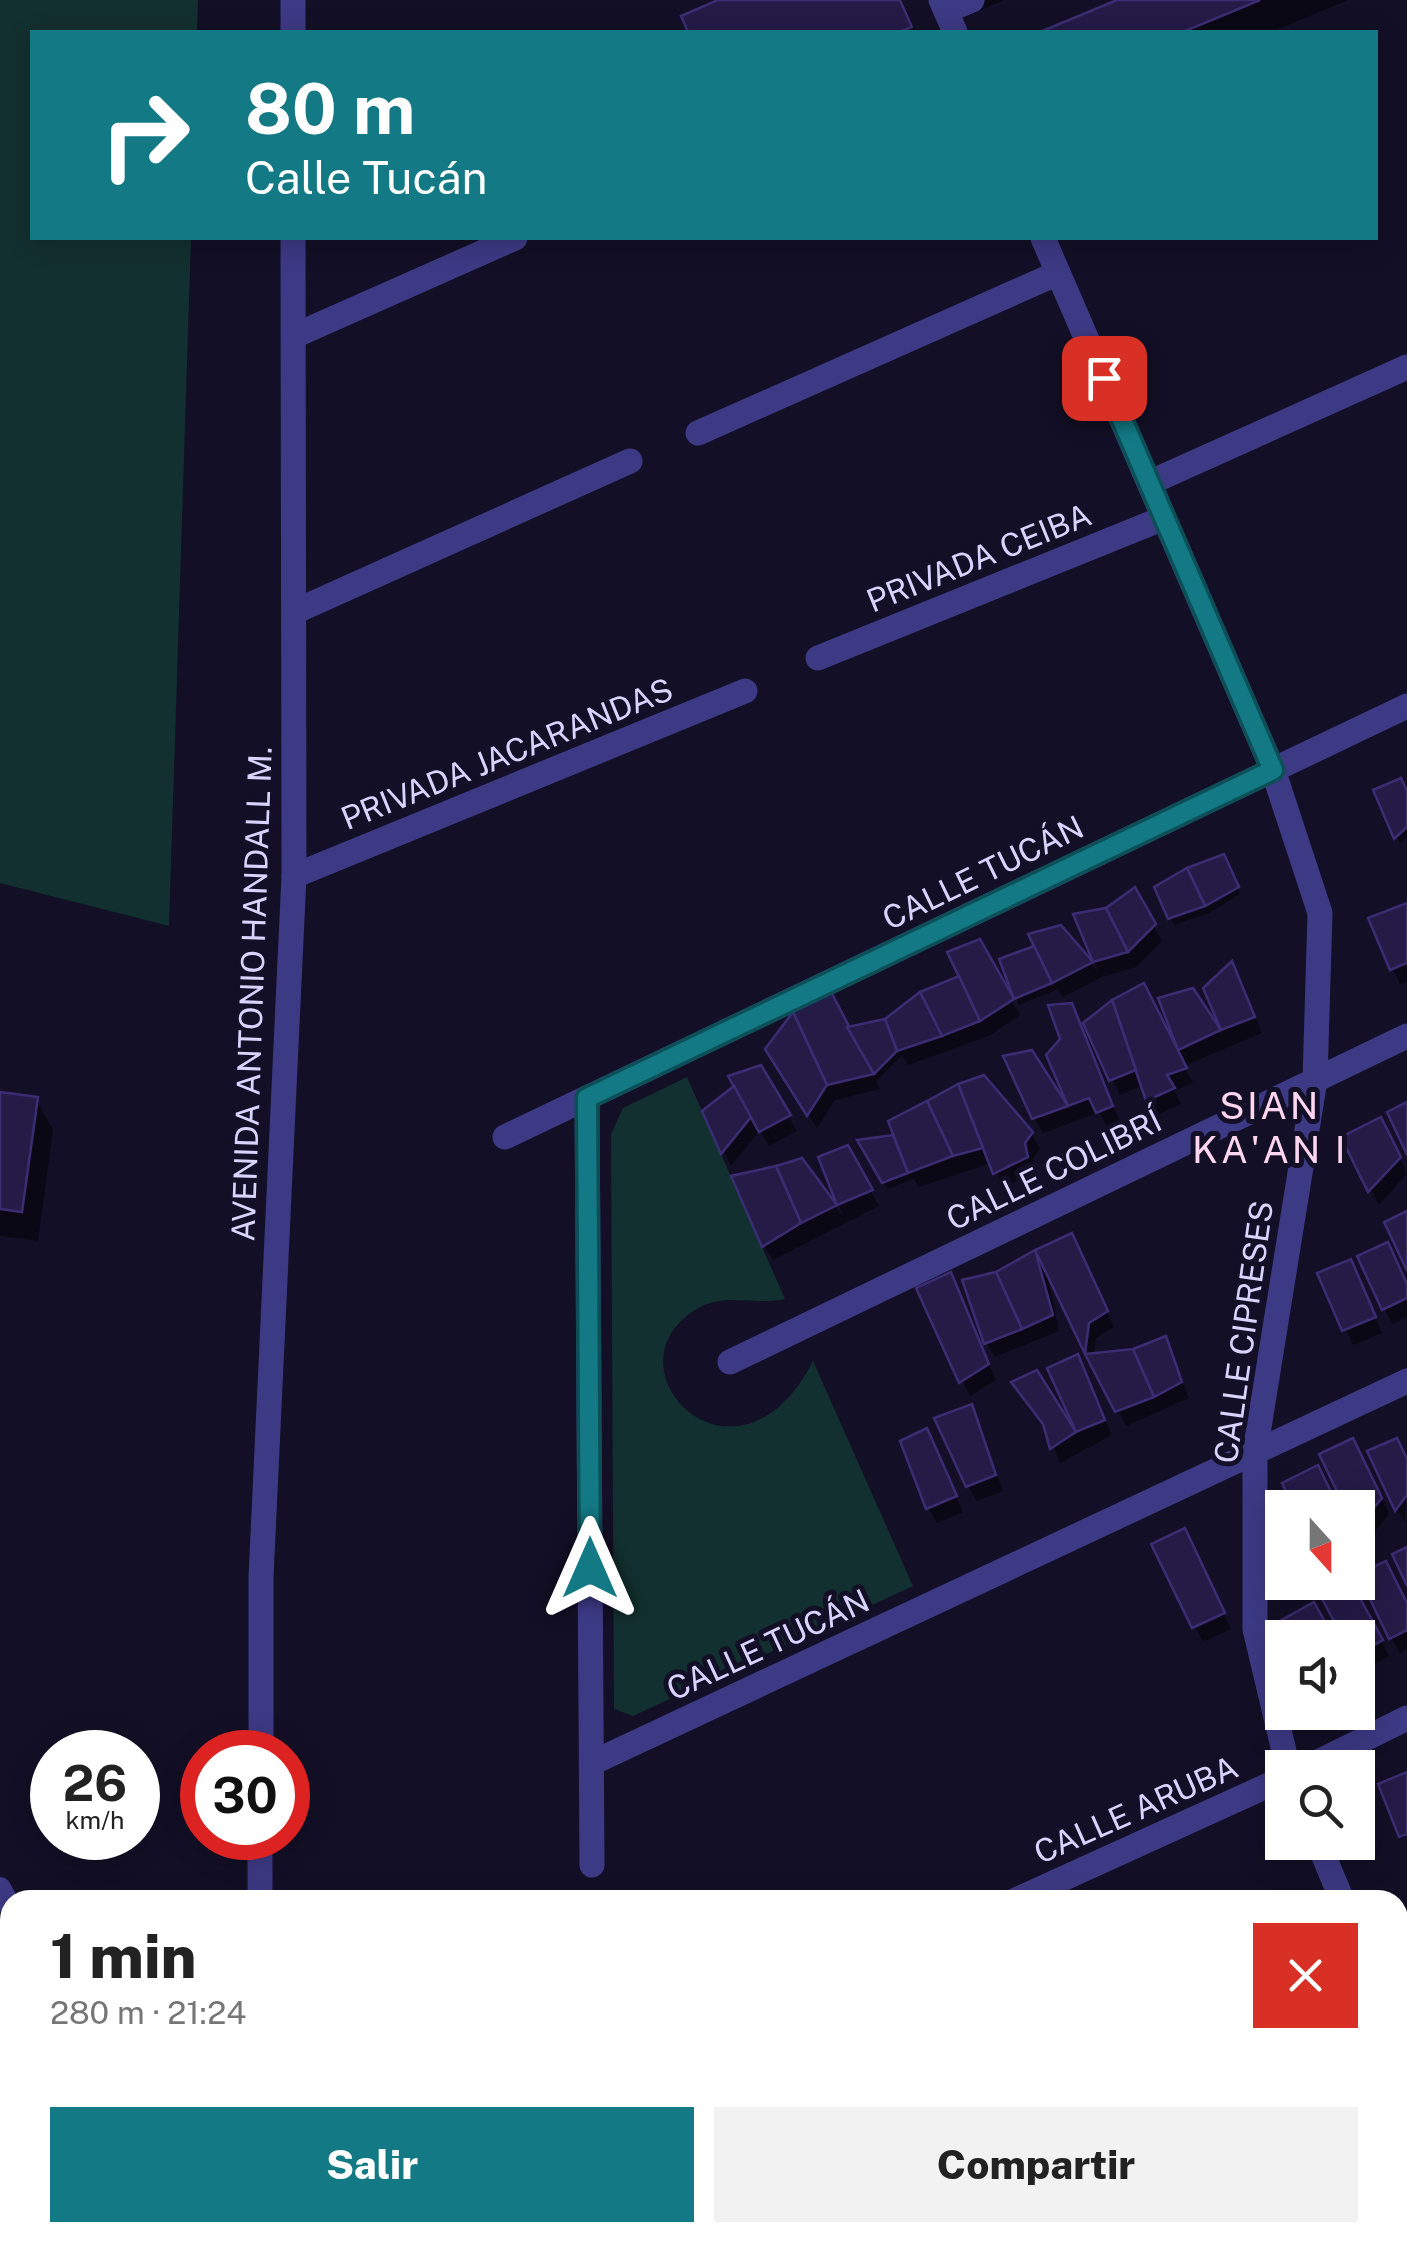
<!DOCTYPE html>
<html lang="es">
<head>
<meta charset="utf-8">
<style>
  body { margin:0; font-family:"Public Sans",sans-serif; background:#f2f2f2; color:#222; height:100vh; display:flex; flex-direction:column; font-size:38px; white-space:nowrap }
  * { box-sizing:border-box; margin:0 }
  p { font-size:32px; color:#767676 }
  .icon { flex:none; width:55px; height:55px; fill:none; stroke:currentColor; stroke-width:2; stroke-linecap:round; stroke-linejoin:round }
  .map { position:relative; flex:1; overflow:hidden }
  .sheet { position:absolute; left:0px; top:1890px; width:1408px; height:352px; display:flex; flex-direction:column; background:#fff; border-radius:30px 30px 0 0; box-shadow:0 5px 25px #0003 }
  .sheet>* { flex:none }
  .banner { position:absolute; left:30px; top:30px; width:1348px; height:210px; border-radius:0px; box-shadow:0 5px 25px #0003; background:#137a85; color:#fff; overflow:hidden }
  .needle { width:65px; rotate:159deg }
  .buttons { position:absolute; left:1265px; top:1490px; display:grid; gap:20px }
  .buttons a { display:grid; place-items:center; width:110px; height:110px; border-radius:0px; background:#fff; box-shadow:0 5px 25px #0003; font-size:50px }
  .speed { position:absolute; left:30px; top:1730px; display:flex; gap:20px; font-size:50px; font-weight:700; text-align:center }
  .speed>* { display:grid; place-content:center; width:130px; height:130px; border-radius:50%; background:#fff; box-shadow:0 5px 25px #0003; line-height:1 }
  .speed small { font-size:25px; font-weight:400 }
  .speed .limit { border:15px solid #d22; background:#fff; color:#111 }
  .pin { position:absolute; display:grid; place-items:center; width:85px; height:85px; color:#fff; margin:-42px; border-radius:20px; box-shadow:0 5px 15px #0006 }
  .me { position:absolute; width:110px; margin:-55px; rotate:0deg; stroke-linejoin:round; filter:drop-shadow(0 0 8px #0008) }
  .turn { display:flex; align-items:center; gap:35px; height:210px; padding:0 50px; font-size:45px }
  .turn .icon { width:130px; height:130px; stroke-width:2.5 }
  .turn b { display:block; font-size:70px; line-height:85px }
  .round { display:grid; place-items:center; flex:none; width:105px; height:105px; border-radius:0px; background:#f2f2f2 }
  .overview { display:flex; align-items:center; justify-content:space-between; height:170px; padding:0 50px }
  h1 { font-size:60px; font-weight:800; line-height:75px }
  .button { display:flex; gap:20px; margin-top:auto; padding:20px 50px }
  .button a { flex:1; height:115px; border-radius:0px; background:#137a85; color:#fff; font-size:40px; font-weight:800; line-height:115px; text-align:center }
  .button a+a { background:#f2f2f2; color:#222 }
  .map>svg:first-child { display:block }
</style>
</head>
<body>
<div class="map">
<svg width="1407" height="2241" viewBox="0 0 1407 2241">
  <rect width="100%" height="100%" fill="#130f26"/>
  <g fill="#12302f">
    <polygon points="0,0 198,0 197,32 32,32 32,238 191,238 169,926 0,883"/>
    <path d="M687 1077 785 1299C755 1306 724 1291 695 1310 601 1370 738 1508 813 1361L913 1586 633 1716 614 1709 611 1134 623 1108Z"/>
    <polygon points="0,1989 10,1992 10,2232 188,2232 188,2241 0,2241"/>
  </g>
  <g fill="#0007">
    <polygon points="724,0 902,0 916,32 691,32 685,17"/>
    <polygon points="971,0 1004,0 978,11"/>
    <polygon points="1123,0 1348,0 1271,32 1046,32"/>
    <polygon points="1376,791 1407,795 1407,837 1400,844"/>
    <polygon points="1227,864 1240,894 1209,913 1174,925 1171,918"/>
    <polygon points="1134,890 1162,941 1136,967 1102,977 1063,997 1058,989 1019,1005 1002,961 1037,947 1060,928 1099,973 1077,916 1107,910"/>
    <polygon points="1407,908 1407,982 1400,984 1371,919"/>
    <polygon points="979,942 1020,1015 989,1036 908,1065 902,1055 876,1082 880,1089 835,1100 817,1128 777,1065 849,1029 887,1021 962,978"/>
    <polygon points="1239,979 1262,1033 1184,1066 1193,1083 1174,1091 1181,1104 1157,1115 1144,1085 1120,1095 1086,1024 1173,1044 1192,991 1223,1037 1206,988"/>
    <polygon points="1071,1006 1120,1122 1107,1127 1099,1112 1043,1133 1034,1118 1030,1053 1072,1110 1049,1056 1062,1040"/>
    <polygon points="760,1068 797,1131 769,1146 760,1130 731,1166 705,1111"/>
    <polygon points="0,1095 36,1100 53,1130 38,1241 0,1236"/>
    <polygon points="1031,1133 1040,1149 1032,1160 1035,1172 1004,1187 992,1163 919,1187 914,1179 888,1189 861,1142 892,1137 899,1146"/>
    <polygon points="1389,1135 1407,1174 1379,1205 1344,1138"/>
    <polygon points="847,1148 879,1206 773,1260 764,1245 801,1160 843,1216 821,1158"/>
    <polygon points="1071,1236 1114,1327 1096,1338 1094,1355 1133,1352 1165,1339 1189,1398 1126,1426 1046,1268 1059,1331 995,1357 986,1342 996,1275"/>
    <polygon points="1321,1274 1358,1277 1382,1333 1353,1345"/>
    <polygon points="950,1275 996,1380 970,1396 919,1289"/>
    <polygon points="1407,1286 1407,1317 1393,1324 1384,1309"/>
    <polygon points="1077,1357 1112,1435 1060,1463 1047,1429 1023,1398 1036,1373 1078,1434 1050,1370"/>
    <polygon points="971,1407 1003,1491 977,1501 968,1486"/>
    <polygon points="935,1446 963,1512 937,1523 928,1508"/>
    <polygon points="1370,1452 1407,1461 1405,1523 1397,1510"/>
    <polygon points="1361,1456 1389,1514 1366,1542 1358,1528"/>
    <polygon points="1155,1545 1192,1546 1231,1629 1203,1642"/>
    <polygon points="1349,1582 1389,1656 1364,1670 1358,1658"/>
    <polygon points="1407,1606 1407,1649 1400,1653 1391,1638"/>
  </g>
  <g fill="#241b47" stroke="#3b2d73" stroke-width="2.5">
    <polygon points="718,0 900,0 912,27 899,32 688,32 681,16"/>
    <polygon points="1117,0 1260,0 1183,32 1040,32"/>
    <polygon points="1401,778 1407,791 1407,827 1394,839 1373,790"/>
    <polygon points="1224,854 1239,887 1205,906 1187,868"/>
    <polygon points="1187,868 1205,906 1168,919 1154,887"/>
    <polygon points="1135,887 1156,924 1128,952 1106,908"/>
    <polygon points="1407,903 1407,963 1390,970 1368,918"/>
    <polygon points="1106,908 1128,952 1093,962 1073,914"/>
    <polygon points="1061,925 1093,962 1052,983 1028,934"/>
    <polygon points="980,939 1014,999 980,1021 947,952"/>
    <polygon points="1034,946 1052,983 1014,999 999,959"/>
    <polygon points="1232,961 1255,1017 1221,1030 1203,988"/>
    <polygon points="959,976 980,1021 942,1036 920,992"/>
    <polygon points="1144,983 1187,1068 1167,1075 1175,1088 1146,1101 1112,1000"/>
    <polygon points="829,988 874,1074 827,1085 793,1012"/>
    <polygon points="1193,988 1221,1030 1178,1050 1158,998"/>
    <polygon points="920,992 942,1036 897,1051 885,1019"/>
    <polygon points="1112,1000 1136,1070 1109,1081 1083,1023"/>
    <polygon points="1072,1003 1113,1106 1096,1113 1089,1098 1068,1106 1046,1055 1060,1039 1048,1005"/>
    <polygon points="793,1012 827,1085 807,1116 765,1049"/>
    <polygon points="885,1019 897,1051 874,1074 847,1027"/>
    <polygon points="1032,1050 1068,1106 1032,1119 1003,1056"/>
    <polygon points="761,1065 791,1115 759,1132 728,1076"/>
    <polygon points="984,1075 1033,1132 1025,1143 1028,1157 993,1174 958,1084"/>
    <polygon points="958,1084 983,1148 953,1156 927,1101"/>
    <polygon points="734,1086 751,1117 721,1154 702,1111"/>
    <polygon points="0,1092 38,1097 22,1212 0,1209"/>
    <polygon points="927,1101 953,1156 908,1173 888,1121"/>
    <polygon points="1407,1102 1407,1155 1387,1112"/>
    <polygon points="1381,1117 1401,1157 1368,1192 1341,1137"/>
    <polygon points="893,1135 908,1173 882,1183 857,1140"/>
    <polygon points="848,1145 873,1190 837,1205 818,1157"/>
    <polygon points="802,1158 837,1205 801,1223 776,1166"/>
    <polygon points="776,1166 801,1223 762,1247 731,1176"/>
    <polygon points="1407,1211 1407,1271 1384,1222"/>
    <polygon points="1072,1233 1108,1311 1089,1323 1085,1354 1035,1250"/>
    <polygon points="1388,1242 1407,1284 1407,1298 1382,1310 1357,1256"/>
    <polygon points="1035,1250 1053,1315 1022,1329 996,1272"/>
    <polygon points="1351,1259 1376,1317 1342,1331 1317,1273"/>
    <polygon points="951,1272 989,1364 959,1383 916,1288"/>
    <polygon points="996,1272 1022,1329 984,1344 962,1280"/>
    <polygon points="1166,1336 1182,1382 1154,1397 1133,1349"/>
    <polygon points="1133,1349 1154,1397 1115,1412 1085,1354"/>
    <polygon points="1078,1354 1105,1420 1076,1432 1047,1368"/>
    <polygon points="1037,1370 1076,1432 1050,1449 1043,1424 1011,1382"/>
    <polygon points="972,1404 996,1475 966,1487 934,1418"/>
    <polygon points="927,1428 957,1496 926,1509 900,1441"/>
    <polygon points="1353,1438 1382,1498 1358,1527 1358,1508 1345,1508 1319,1454"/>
    <polygon points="1397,1438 1407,1459 1407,1495 1395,1511 1367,1451"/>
    <polygon points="1318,1465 1339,1508 1294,1508 1282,1483"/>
    <polygon points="1185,1528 1225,1613 1192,1628 1151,1544"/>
    <polygon points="1407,1547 1407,1586 1392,1554"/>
    <polygon points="1386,1561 1407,1603 1407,1630 1389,1639 1358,1574"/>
    <polygon points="1343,1582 1351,1582 1383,1640 1358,1654 1358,1638 1343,1638 1320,1595"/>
    <polygon points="1314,1602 1334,1638 1289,1638 1280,1621"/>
    <polygon points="1407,1772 1407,1834 1399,1837 1378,1784"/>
  </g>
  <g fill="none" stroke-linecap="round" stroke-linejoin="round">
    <g stroke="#3d3a85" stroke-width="22">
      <polyline points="0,1888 10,1906"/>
      <polyline points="0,1937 10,1940"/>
    </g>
    <g stroke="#3d3a85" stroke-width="25">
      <polyline points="941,0 955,32"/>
      <polyline points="946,11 972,0"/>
      <polyline points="1043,238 1273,770 1320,913 1315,1080 1255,1452 1255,1629 1288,1768"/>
      <polyline points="294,336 515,238"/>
      <polyline points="698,433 1058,273"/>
      <polyline points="1149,483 1407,367"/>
      <polyline points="294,612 630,461"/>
      <polyline points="818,658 1164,518"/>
      <polyline points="294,876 745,691"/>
      <polyline points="587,1098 592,1865"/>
      <polyline points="505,1137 1407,706"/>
      <polyline points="730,1362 1407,1036"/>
      <polyline points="592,1763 1407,1381"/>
      <polyline points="1318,1842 1342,1900"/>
      <polyline points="1398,2033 1407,2056"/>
      <polyline points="1141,2232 1144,2241"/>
      <polyline points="1001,2241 1020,2232"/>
    </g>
    <g stroke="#3d3a85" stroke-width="25">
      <polyline points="293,0 293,32"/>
      <polyline points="261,1752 261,1577 294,876 293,238"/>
      <polyline points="1306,1768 1407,1718"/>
      <polyline points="260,1900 260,1838"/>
      <polyline points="1016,1900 1282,1779"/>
      <polyline points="260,2232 260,2241"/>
    </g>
  </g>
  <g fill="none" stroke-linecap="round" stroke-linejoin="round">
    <defs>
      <polyline id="route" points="590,1568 587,1098 1273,770 1104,378"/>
    </defs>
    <use href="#route" stroke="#0c4f56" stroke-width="25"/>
    <use href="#route" stroke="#137a85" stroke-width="18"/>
  </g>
  <g text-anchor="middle" stroke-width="10" stroke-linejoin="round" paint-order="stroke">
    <g font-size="32" fill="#d9d4ff" stroke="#130f26">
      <text transform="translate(979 558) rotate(-22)" y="11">PRIVADA CEIBA</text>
      <text transform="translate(507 754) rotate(-22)" y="11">PRIVADA JACARANDAS</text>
      <text transform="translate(983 873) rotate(-26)" y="11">CALLE TUCÁN</text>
      <text transform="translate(252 994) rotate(-88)" y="11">AVENIDA ANTONIO HANDALL M.</text>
      <text transform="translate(1054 1170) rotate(-26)" y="11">CALLE COLIBRÍ</text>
      <text transform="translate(1244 1332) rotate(-82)" y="11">CALLE CIPRESES</text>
      <text transform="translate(768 1645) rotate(-25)" y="11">CALLE TUCÁN</text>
      <text transform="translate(1136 1810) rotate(-24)" y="11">CALLE ARUBA</text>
    </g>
    <g font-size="38" letter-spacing="2.5" fill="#ffd6f0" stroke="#130f26">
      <text x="1270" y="1119">SIAN<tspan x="1270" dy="44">KA'AN I</tspan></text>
    </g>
  </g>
</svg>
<div class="buttons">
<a><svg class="needle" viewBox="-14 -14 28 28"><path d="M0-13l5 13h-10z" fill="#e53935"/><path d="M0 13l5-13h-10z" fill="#767676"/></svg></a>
<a><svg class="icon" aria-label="sound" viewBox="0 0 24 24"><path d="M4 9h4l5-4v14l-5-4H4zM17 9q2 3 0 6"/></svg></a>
<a><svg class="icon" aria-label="search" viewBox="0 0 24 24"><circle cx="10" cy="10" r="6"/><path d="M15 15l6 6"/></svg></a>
</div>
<div class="speed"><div>26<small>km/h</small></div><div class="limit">30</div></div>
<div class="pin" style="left:1104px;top:378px;background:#d93025"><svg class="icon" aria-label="arrive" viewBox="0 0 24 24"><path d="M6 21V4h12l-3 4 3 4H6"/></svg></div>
<svg class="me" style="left:590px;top:1568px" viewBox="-20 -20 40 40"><path d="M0-17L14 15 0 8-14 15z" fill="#137a85" stroke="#fff" stroke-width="4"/></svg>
<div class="banner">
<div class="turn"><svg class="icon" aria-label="right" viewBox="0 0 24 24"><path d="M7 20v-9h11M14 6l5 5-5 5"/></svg><div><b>80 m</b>Calle Tucán</div></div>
</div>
<section class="sheet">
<div class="overview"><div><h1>1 min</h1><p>280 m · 21:24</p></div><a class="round" style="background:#d93025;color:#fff"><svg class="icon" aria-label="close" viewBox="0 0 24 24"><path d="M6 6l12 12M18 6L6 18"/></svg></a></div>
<div class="button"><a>Salir</a><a>Compartir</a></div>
</section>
</div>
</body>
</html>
